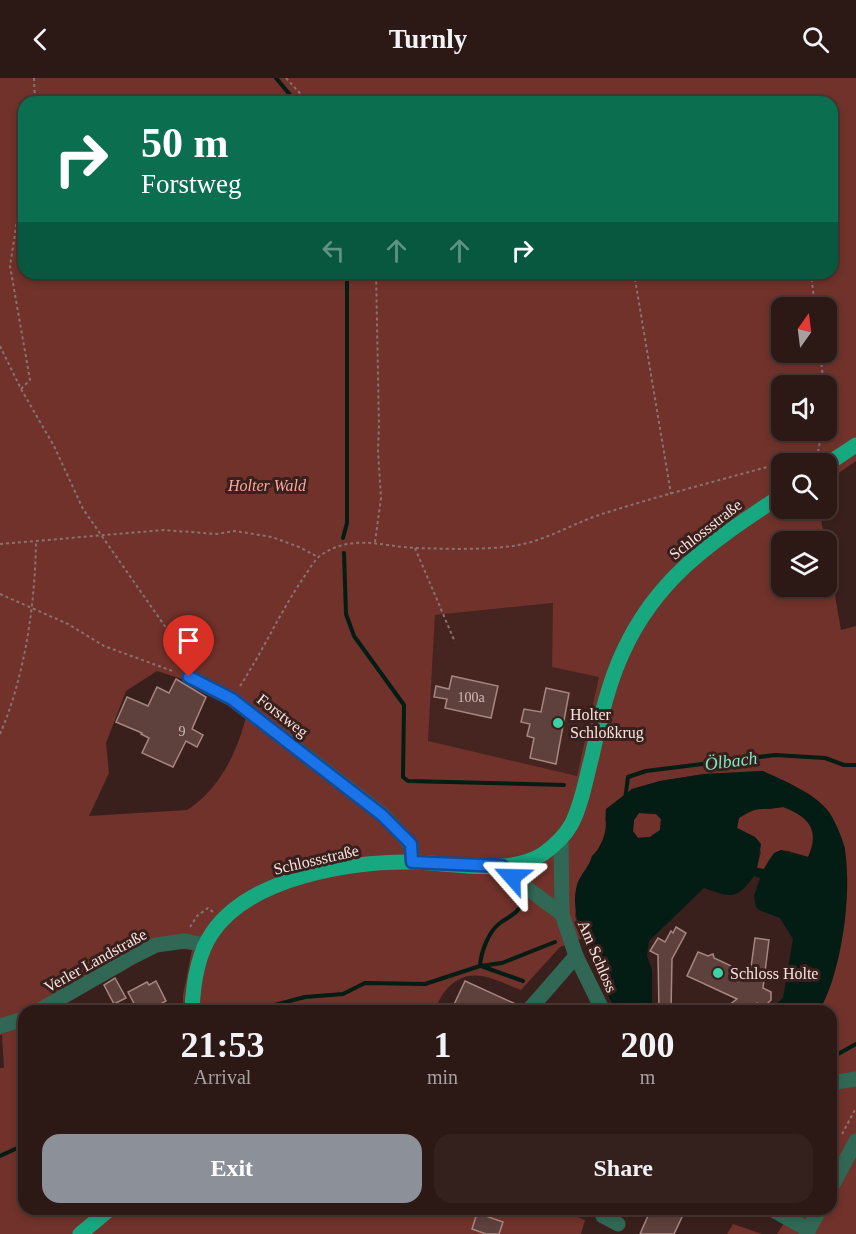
<!DOCTYPE html>
<html lang="en">
<head>
<meta charset="utf-8">
<style>
  body { margin:0; font-family:Georgia,serif; background:#34211e; color:#f1f3f6; height:100vh; display:flex; flex-direction:column; font-size:22px; white-space:nowrap }
  * { box-sizing:border-box; margin:0 }
  p { font-size:20px; color:#a6a0a0 }
  .icon { flex:none; width:33px; height:33px; fill:none; stroke:currentColor; stroke-width:2; stroke-linecap:round; stroke-linejoin:round }
  .map { position:relative; flex:1; overflow:hidden }
  .details { position:absolute; left:18px; top:927px; width:819px; height:210px; display:flex; flex-direction:column; background:#2c1815; border-radius:18px; box-shadow:0 3px 9px #0003,0 0 0 2px #483734 }
  .details>* { flex:none }
  .banner { position:absolute; left:18px; top:18px; width:820px; height:183px; border-radius:18px; box-shadow:0 3px 9px #0003,0 0 0 2px #483734; background:#0b6e4f; color:#fff; overflow:hidden }
  .needle { width:39px; rotate:14deg }
  .tools { position:absolute; left:771px; top:219px; display:grid; gap:12px }
  .tools a { display:grid; place-items:center; width:66px; height:66px; border-radius:12px; background:#2c1815; box-shadow:0 3px 9px #0003,0 0 0 2px #483734; font-size:30px }
  .pin { position:absolute; display:grid; place-items:center; width:51px; height:51px; color:#fff; margin:-62px -26px; border-radius:50% 50% 50% 0; rotate:-45deg; box-shadow:0 0 6px #0007 }
  .pin .icon { rotate:45deg }
  .me { position:absolute; width:66px; margin:-33px; rotate:295deg; stroke-linejoin:round; filter:drop-shadow(0 0 4px #0008) }
  .turn { display:flex; align-items:center; gap:21px; height:126px; padding:0 24px; font-size:27px }
  .turn .icon { width:78px; height:78px; stroke-width:2.5 }
  .turn b { display:block; font-size:42px; line-height:51px }
  .lanes { display:flex; align-items:center; height:57px; padding:0 24px; background:#0003; justify-content:center; gap:30px; direction:ltr }
  .lanes .off { opacity:.35 }
  .eta { display:flex; justify-content:space-evenly; align-items:center; height:102px; text-align:center }
  .eta b { font-size:36px; font-weight:700; line-height:42px }
  .primary-button { display:flex; gap:12px; margin-top:auto; padding:12px 24px }
  .primary-button a { flex:1; height:69px; border-radius:18px; background:#8c9099; color:#fff; font-size:24px; font-weight:700; line-height:69px; text-align:center }
  .primary-button a+a { background:#34211e; color:#f1f3f6 }
  header { display:flex; justify-content:space-between; align-items:center; height:78px; padding:0 24px; background:#2c1815; font-size:27px; font-weight:700 }
  .map>svg:first-child { display:block }
</style>
</head>
<body>
<header><svg class="icon" aria-label="back" viewBox="0 0 24 24"><path d="M15 5l-7 7 7 7"/></svg>Turnly<svg class="icon" aria-label="search" viewBox="0 0 24 24"><circle cx="10" cy="10" r="6"/><path d="M15 15l6 6"/></svg></header>
<div class="map">
<svg width="856" height="1156" viewBox="0 0 856 1156">
  <rect width="100%" height="100%" fill="#3a201c"/>
  <polygon fill="#462420" points="553,525 599,599 577,699 428,664 435,537"/>
  <g fill="#70322a" fill-rule="evenodd">
    <path d="M0 0H856V383L827 403 826 386H782V430L819 431 825 463 782 464V508H826L827 472 841 552 856 548V1156H777L793 1131H831V933H819C847 884 843 824 845 769L763 693 704 696 660 703 632 711 605 740C608 751 601 771 592 778L590 788 583 795 575 838 583 860 560 869 521 912C495 902 469 885 446 912 441 917 438 926 434 933H183V917L192 872 171 870 156 874 52 933H24V949L18 953 24 973V1131H557L585 1142 581 1156H0V990H4L2 957H0ZM24 24H832V195H24ZM782 230H826V274H782ZM782 308H826V352H782ZM553 525 552 589 599 599 577 698 428 663 435 537ZM157 593 188 603 247 636C237 674 221 710 187 732L89 738 109 695 106 665 126 613Z"/>
    <path d="M783 729C808 738 820 751 808 779 785 772 776 765 764 791L757 790 761 774 755 759 737 750 739 740 756 730 770 731Z"/>
    <polygon points="639,735 656,736 661,741 660,752 650,759 638,760 633,754 634,742"/>
    <polygon points="733,1146 762,1156 727,1156"/>
  </g>
  <path fill="#031c14" fill-rule="evenodd" d="M763 693C784 703 815 715 829 734 834 741 844 763 845 772 852 817 842 893 819 933H769L783 920 793 861 780 840 759 832 756 829 754 818 760 800 754 798C736 823 731 819 704 810L649 863 647 878 652 892V933H617C599 904 569 845 576 811 578 798 589 790 592 778 599 773 607 755 606 746 606 741 605 737 606 731L632 711 660 703 704 696ZM783 729C807 738 822 752 808 779L781 772 774 775 764 791 757 790 761 766 755 759 737 750 739 740C759 727 762 733 783 729ZM639 735 656 736 661 741 660 752 650 759 638 760 633 753 634 742Z"/>
  <g fill="none" stroke-linecap="round" stroke-linejoin="round">
    <g stroke="#031c14" stroke-width="4">
      <polyline points="276,0 296,24"/>
      <polyline points="343,460 347,445 347,195"/>
      <polyline points="344,475 346,536 354,558 404,627 403,699 408,703 564,707"/>
      <polyline points="625,722 628,699 646,693 775,677 825,680 844,687 856,687"/>
      <polyline points="480,888 502,885 555,864"/>
      <polyline points="481,888 523,903"/>
      <path d="M251 933 305 919 343 916 365 905 425 906 480 888C481 874 488 854 500 845 511 837 518 836 523 823"/>
      <polyline points="831,980 856,966"/>
      <polyline points="0,1078 24,1067"/>
    </g>
  </g>
  <g fill="#5e403c" stroke="#a78681" stroke-width="1.5">
    <polygon points="452,598 498,608 491,640 445,630 447,621 434,619 436,608 449,611"/>
    <polygon points="176,601 206,619 192,651 203,657 197,669 186,663 173,689 142,675 149,660 141,656 142,655 116,644 127,619 148,628 157,609 169,615"/>
    <polygon points="546,610 569,615 556,686 530,680 534,660 527,658 530,646 521,644 524,631 541,634"/>
    <polygon points="676,849 686,855 672,881 671,933 659,933 658,877 650,873 658,860 665,864 671,853 673,855"/>
    <polygon points="755,860 769,862 763,910 771,914 771,922 765,928 757,925 745,933 721,933 737,921 687,898 698,874 708,878 713,876 714,880 750,897"/>
    <polygon points="115,900 126,920 114,926 104,907"/>
    <polygon points="156,903 166,923 147,933 138,933 128,914 147,904 149,907"/>
    <polygon points="465,903 520,928 518,933 451,933"/>
    <polygon points="651,1131 669,1131 683,1137 674,1156 640,1156"/>
    <polygon points="477,1135 503,1144 499,1156 486,1156 472,1151"/>
  </g>
  <g fill="none" stroke-linecap="round" stroke-linejoin="round">
    <g stroke="#89726f" stroke-width="2" stroke-dasharray="3 3" stroke-linecap="butt">
      <polyline points="34,0 35,24"/>
      <polyline points="286,0 308,24"/>
      <polyline points="634,195 671,416"/>
      <polyline points="811,195 815,230"/>
      <polyline points="0,268 21,311 54,368 83,431 185,577 187,584"/>
      <polyline points="820,274 824,308"/>
      <polyline points="21,311 30,302 10,188 24,98"/>
      <polyline points="818,374 820,363 827,356 826,328"/>
      <polyline points="375,464 381,420 378,373 379,347 376,195"/>
      <polyline points="0,466 164,452 217,456 235,453 272,459 299,469 318,479"/>
      <polyline points="415,470 455,564"/>
      <polyline points="0,516 68,546 104,568 175,594"/>
      <path d="M240 608C263 573 280 534 304 499 309 492 314 482 321 477 354 455 382 469 417 470 448 471 482 472 513 468 546 463 571 446 602 436 668 415 736 398 803 379L816 380"/>
      <path d="M0 656C25 598 35 527 36 464"/>
      <polyline points="190,849 197,838 208,830 213,834"/>
      <polyline points="842,1056 856,1030"/>
    </g>
    <g stroke="#316855" stroke-width="15">
      <polyline points="189,599 232,621 383,737 411,767 412,784"/>
      <polyline points="561,761 562,836 576,878 603,933"/>
      <polyline points="502,788 512,799 562,836"/>
      <polyline points="38,933 132,879 156,867 185,863 205,867"/>
      <polyline points="528,933 576,878"/>
      <polyline points="0,948 24,941"/>
      <polyline points="831,1005 856,1001"/>
      <polyline points="831,1110 856,1063"/>
      <polyline points="607,1131 603,1138 618,1146"/>
      <polyline points="771,1131 809,1152"/>
      <polyline points="806,1156 820,1131"/>
    </g>
    <g stroke="#18a880" stroke-width="15">
      <polyline points="826,387 856,367"/>
      <path d="M192 933C193 907 197 877 212 855 250 799 351 783 414 784 454 785 508 798 543 776 554 768 564 759 571 747 582 726 586 700 592 678 600 643 608 606 623 574 658 497 715 462 782 417"/>
      <polyline points="80,1156 110,1131"/>
    </g>
  </g>
  <g fill="none" stroke-linecap="round" stroke-linejoin="round">
    <defs>
      <polyline id="route" points="189,599 232,621 382,737 411,766 412,784 502,788 512,799"/>
    </defs>
    <use href="#route" stroke="#114b97" stroke-width="15"/>
    <use href="#route" stroke="#1a73e8" stroke-width="10"/>
  </g>
  <g fill="#39d4a5" stroke="#3a201c" stroke-width="2">
    <circle cx="558" cy="645" r="6"/>
    <circle cx="718" cy="895" r="6"/>
  </g>
  <g text-anchor="middle" stroke-width="6" stroke-linejoin="round" paint-order="stroke">
    <g font-size="14" fill="#d1bbb8">
      <text x="471" y="624">100a</text>
      <text x="182" y="658">9</text>
    </g>
    <g font-size="16" font-style="italic" fill="#f7a79c" stroke="#3a201c">
      <text x="267" y="413">Holter Wald</text>
    </g>
    <g font-size="16" fill="#f7e4e1" stroke="#3a201c">
      <text transform="translate(705 451) rotate(-38)" y="6">Schlossstraße</text>
      <text transform="translate(283 637) rotate(38)" y="6">Forstweg</text>
      <text transform="translate(316 781) rotate(-13)" y="6">Schlossstraße</text>
      <text transform="translate(598 878) rotate(67)" y="6">Am Schloss</text>
      <text transform="translate(95 882) rotate(-29)" y="6">Verler Landstraße</text>
    </g>
    <g font-size="16" fill="#f7e4e1" stroke="#3a201c" text-anchor="start">
      <text x="570" y="642">Holter<tspan x="570" dy="18">Schloßkrug</tspan></text>
      <text x="730" y="901">Schloss Holte</text>
    </g>
    <g font-size="18" font-style="italic" fill="#78e9c0" stroke="#3a201c">
      <text transform="translate(731 683) rotate(-7)" y="6">Ölbach</text>
    </g>
  </g>
</svg>
<div class="tools">
<a><svg class="needle" viewBox="-14 -14 28 28"><path d="M0-13l5 13h-10z" fill="#e53935"/><path d="M0 13l5-13h-10z" fill="#a6a0a0"/></svg></a>
<a><svg class="icon" aria-label="sound" viewBox="0 0 24 24"><path d="M4 9h4l5-4v14l-5-4H4zM17 9q2 3 0 6"/></svg></a>
<a><svg class="icon" aria-label="search" viewBox="0 0 24 24"><circle cx="10" cy="10" r="6"/><path d="M15 15l6 6"/></svg></a>
<a><svg class="icon" aria-label="layers" viewBox="0 0 24 24"><path d="M12 4l9 5-9 5-9-5zM3 14l9 5 9-5"/></svg></a>
</div>
<div class="pin" style="left:189px;top:599px;background:#d93025"><svg class="icon" aria-label="arrive" viewBox="0 0 24 24"><path d="M6 21V4h12l-3 4 3 4H6"/></svg></div>
<svg class="me" style="left:512px;top:799px" viewBox="-20 -20 40 40"><path d="M0-17L14 15 0 8-14 15z" fill="#1a73e8" stroke="#fff" stroke-width="4"/></svg>
<div class="banner">
<div class="turn"><svg class="icon" aria-label="right" viewBox="0 0 24 24"><path d="M7 20v-9h11M14 6l5 5-5 5"/></svg><div><b>50 m</b>Forstweg</div></div>
<div class="lanes"><svg class="icon off" aria-label="left" viewBox="0 0 24 24"><path d="M17 20v-9H6M10 6l-5 5 5 5"/></svg><svg class="icon off" aria-label="ahead" viewBox="0 0 24 24"><path d="M12 20V5M6 11l6-6 6 6"/></svg><svg class="icon off" aria-label="ahead" viewBox="0 0 24 24"><path d="M12 20V5M6 11l6-6 6 6"/></svg><svg class="icon" aria-label="right" viewBox="0 0 24 24"><path d="M7 20v-9h11M14 6l5 5-5 5"/></svg></div>
</div>
<section class="details">
<div class="eta">
<div><b>21:53</b><p>Arrival</p></div>
<div><b>1</b><p>min</p></div>
<div><b>200</b><p>m</p></div>
</div>
<div class="primary-button"><a>Exit</a><a>Share</a></div>
</section>
</div>
</body>
</html>
